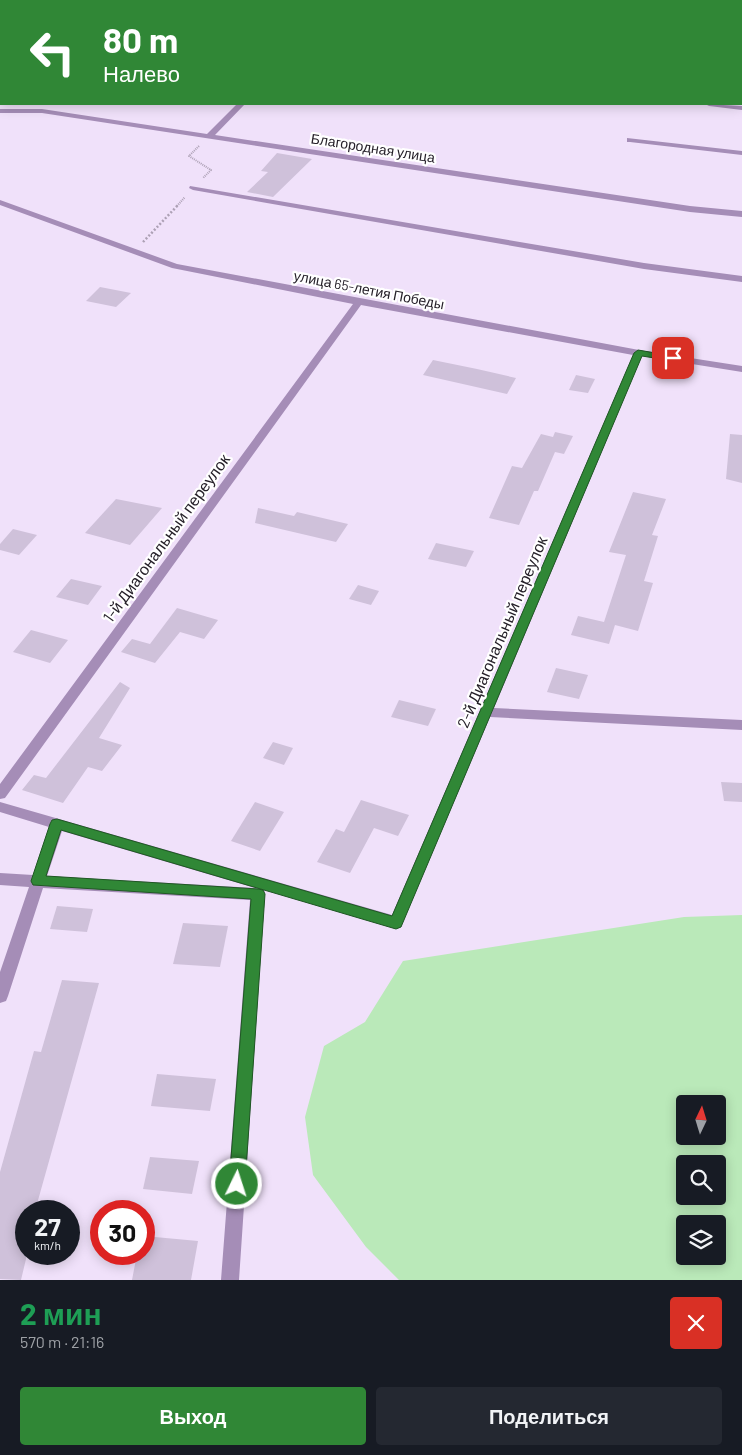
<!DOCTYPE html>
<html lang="ru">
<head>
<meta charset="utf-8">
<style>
  body { margin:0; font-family:Barlow,sans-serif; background:#242831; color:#f1f3f6; height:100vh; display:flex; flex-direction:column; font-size:19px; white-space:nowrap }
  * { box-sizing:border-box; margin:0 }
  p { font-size:16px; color:#9ea1a6 }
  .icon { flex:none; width:28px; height:28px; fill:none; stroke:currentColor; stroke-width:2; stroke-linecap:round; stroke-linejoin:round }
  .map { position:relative; height:1280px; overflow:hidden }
  .side { display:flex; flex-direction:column; background:#171b24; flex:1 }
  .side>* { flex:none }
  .banner { position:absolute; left:0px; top:0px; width:742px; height:105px; box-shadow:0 2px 12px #0003; background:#308736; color:#fff; overflow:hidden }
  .needle { width:32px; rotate:4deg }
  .buttons { position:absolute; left:676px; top:1095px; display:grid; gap:10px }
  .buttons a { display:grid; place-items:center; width:50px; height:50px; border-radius:5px; background:#171b24; box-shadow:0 2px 12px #0003; font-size:25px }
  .speed { position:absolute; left:15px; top:1200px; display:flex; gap:10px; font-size:25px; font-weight:700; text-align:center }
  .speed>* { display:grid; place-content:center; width:65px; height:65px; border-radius:50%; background:#171b24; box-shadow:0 2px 12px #0003; line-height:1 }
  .speed small { font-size:12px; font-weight:400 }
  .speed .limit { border:8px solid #d22; background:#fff; color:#111 }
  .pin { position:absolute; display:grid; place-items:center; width:42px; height:42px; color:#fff; margin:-21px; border-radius:10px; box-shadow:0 2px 8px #0006 }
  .me { position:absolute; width:55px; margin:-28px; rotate:4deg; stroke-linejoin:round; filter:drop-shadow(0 0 4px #0008) }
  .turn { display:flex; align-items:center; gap:18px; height:105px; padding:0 20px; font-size:22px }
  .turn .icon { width:65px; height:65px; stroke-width:2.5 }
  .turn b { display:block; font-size:35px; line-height:42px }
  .round { display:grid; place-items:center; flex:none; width:52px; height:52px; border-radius:5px; background:#242831 }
  .head { display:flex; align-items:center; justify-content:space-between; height:85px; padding:0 20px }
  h1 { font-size:30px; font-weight:700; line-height:38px; color:#1e9e55 }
  .primary-button { display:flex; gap:10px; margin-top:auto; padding:10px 20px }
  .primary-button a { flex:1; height:58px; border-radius:5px; background:#308736; color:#fff; font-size:20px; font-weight:700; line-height:58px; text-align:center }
  .primary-button a+a { background:#242831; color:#f1f3f6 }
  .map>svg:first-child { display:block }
</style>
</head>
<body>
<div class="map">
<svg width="742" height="1280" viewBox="0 0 742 1280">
  <rect width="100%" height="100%" fill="#f0e1fa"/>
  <path fill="#bae9b9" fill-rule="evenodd" d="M742 915V1280H399L366 1247 313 1175 305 1117 324 1046 365 1022 403 961 684 917ZM685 1104H718V1136H685ZM685 1164H718V1196H685ZM685 1224H718V1256H685Z"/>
  <g fill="#cfc1da">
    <polygon points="277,153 312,159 273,197 247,192 268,172 261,171"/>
    <polygon points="100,287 131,293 116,307 86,301"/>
    <polygon points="433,360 477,369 516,378 507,394 423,375"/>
    <polygon points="576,375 595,379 588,393 569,390"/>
    <polygon points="555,432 573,436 564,454 555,452 538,491 534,491 519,525 489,518 512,466 522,468 541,434 553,437"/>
    <polygon points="730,434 742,435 742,483 726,479"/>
    <polygon points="633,492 666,499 652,535 658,536 644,581 653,583 638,631 615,625 609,644 571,635 578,616 604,622 626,555 609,552"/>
    <polygon points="116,499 162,508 130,545 85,533"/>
    <polygon points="258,508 294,516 297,512 348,524 336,542 255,523"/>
    <polygon points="13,529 37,535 19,555 0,550 0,544"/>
    <polygon points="436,543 474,551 466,567 428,559"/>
    <polygon points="71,579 102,586 88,605 56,597"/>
    <polygon points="358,585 379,591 371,605 349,599"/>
    <polygon points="177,608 218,620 204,639 180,632 155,663 121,652 132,639 150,644"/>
    <polygon points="31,630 68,640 50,663 13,652"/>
    <polygon points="556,668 588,675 579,699 547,692"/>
    <polygon points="120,682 130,688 99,738 122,745 102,771 88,767 63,803 22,790 34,775 46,778"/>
    <polygon points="399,700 436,709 428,726 391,717"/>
    <polygon points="273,742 293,748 284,765 263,758"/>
    <polygon points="721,782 742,783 742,802 724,801"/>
    <polygon points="361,800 409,815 398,836 374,828 350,873 317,862 336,829 344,832"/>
    <polygon points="255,802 284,812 260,851 231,841"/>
    <polygon points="57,906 93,909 87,932 50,929"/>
    <polygon points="183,923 228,926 220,967 173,964"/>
    <polygon points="62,980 99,983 35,1211 26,1211 26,1259 21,1280 0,1279 0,1172 34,1051 41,1052"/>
    <polygon points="157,1074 216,1079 210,1111 151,1106"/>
    <polygon points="150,1157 199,1161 192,1194 143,1189"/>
    <polygon points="144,1236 198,1241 191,1280 132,1280 137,1254 144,1254"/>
  </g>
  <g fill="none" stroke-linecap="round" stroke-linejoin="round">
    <g stroke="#ada1b5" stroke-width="2" stroke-dasharray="1 1" stroke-linecap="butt">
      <polyline points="594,1 598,0"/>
      <polyline points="199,146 189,156 211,170 203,178"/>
      <polyline points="177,206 185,197"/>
    </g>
    <polyline stroke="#ada1b5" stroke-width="2.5" stroke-dasharray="2 2" stroke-linecap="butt" points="143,242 178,205"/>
    <g fill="#a58db7" fill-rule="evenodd">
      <polygon points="224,0 241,0 241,1 225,1"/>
      <polygon points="553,0 570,0 570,1 554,1"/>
      <polygon points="711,0 733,0 733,1 712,1"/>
      <polygon points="741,0 742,0 742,4 741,1 738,1"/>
      <rect x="741" y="18" width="1" height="4"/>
      <rect x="0" y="20" width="1" height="4"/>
      <rect x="0" y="35" width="1" height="6"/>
      <rect x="0" y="71" width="1" height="4"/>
      <polygon points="237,104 245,104 215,135 690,206 742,211 742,217 690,212 42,113 0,113 0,109 42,109 207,134"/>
      <polygon points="705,104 742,106 742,110 709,106"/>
      <polygon points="627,138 742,151 742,155 630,142 627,142"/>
      <polygon points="190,186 644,263 742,276 742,282 644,269 193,190 189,188"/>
      <path d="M0 200 177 264 639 350 742 366V372L642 356 494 708 742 720V730L490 717 401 927 396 929 264 890 265 894 239 1280H221L250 900 43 888 8 996 6 1001 0 1003V972L29 887 0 885V873L33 875 49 827 0 812V802L392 915 633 355 361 305 5 798 0 799V784L353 304 172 268 0 205ZM62 831 255 888 47 876Z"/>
    </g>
  </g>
  <polygon fill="#308736" stroke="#1f5823" points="638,350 673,356 677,358 673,361 642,356 401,927 396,929 61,830 46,876 258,889 263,890 265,894 245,1184 242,1189 237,1191 231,1189 229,1184 251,899 33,885 31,881 50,824 52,820 57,819 392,916 634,353"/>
  <g text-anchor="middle" stroke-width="4.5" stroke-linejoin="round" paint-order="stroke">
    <g font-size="14" fill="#26212a" stroke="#fff">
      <text transform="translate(373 148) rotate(9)" y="5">Благородная улица</text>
      <text transform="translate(369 290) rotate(11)" y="5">улица 65-летия Победы</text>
    </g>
    <g font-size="16" fill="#26212a" stroke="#fff">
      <text transform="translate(166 538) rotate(-54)" y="6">1-й Диагональный переулок</text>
      <text transform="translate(502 632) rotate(-67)" y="6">2-й Диагональный переулок</text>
    </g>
  </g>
</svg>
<div class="buttons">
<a><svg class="needle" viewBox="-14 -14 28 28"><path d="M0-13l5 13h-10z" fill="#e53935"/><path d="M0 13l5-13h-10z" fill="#9ea1a6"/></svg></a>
<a><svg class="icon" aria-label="search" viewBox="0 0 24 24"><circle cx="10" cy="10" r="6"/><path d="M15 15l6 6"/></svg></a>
<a><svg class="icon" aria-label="layers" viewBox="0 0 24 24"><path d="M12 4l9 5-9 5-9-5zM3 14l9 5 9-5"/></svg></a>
</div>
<div class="speed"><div>27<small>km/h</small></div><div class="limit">30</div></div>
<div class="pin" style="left:673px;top:358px;background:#d93025"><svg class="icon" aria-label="arrive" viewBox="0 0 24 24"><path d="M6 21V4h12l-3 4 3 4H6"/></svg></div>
<svg class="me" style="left:237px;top:1184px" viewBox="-20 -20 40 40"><circle r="17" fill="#308736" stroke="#fff" stroke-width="3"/><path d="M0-11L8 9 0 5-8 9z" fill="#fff"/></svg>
<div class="banner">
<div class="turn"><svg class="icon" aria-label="left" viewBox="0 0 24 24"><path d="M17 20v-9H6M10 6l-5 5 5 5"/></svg><div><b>80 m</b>Налево</div></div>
</div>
</div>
<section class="side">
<div class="head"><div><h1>2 мин</h1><p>570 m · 21:16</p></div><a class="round" style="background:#d93025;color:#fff"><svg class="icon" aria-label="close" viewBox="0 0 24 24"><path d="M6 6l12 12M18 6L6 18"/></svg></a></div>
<div class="primary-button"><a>Выход</a><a>Поделиться</a></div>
</section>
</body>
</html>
